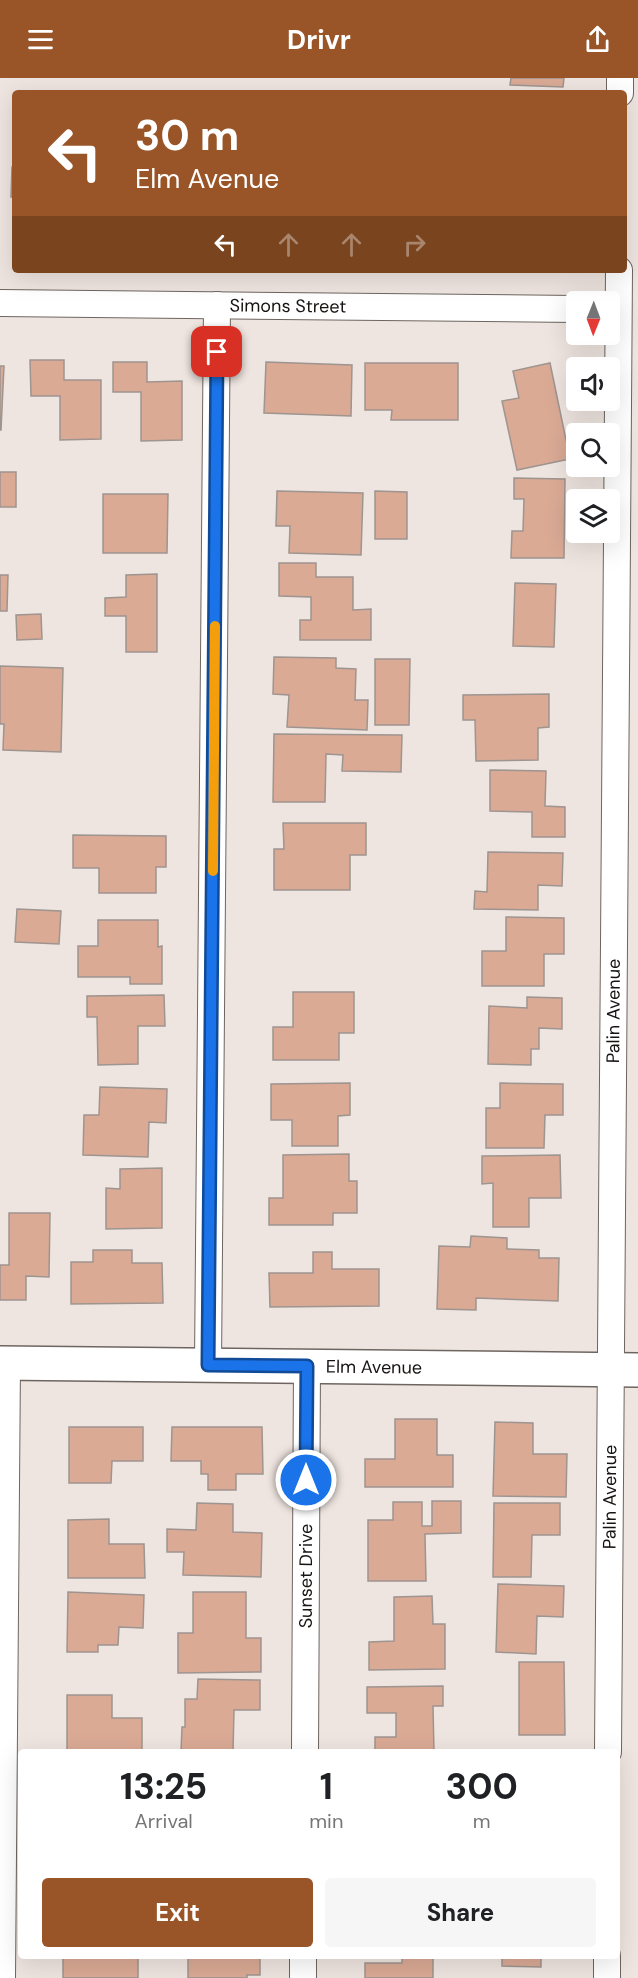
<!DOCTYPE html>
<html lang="en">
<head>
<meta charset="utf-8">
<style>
  body { margin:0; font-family:"DM Sans",sans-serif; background:#f6f6f6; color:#202124; height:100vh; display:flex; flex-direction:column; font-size:22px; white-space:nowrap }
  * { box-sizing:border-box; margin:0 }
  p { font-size:20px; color:#757577 }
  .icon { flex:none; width:33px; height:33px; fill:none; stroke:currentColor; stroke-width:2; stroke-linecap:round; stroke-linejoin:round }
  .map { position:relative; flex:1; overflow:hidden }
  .details { position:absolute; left:18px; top:1671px; width:602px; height:210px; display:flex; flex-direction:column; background:#fff; border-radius:6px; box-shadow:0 6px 24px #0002 }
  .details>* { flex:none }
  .banner { position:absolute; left:12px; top:12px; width:615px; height:183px; border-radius:6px; box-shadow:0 6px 24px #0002; background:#995527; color:#fff; overflow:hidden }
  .needle { width:39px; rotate:181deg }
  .fabs { position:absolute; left:566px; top:213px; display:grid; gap:12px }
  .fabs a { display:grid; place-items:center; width:54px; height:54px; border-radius:6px; background:#fff; box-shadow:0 6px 24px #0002; font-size:30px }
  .pin { position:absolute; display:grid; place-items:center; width:51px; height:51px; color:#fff; margin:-26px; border-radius:12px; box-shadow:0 3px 9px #0006 }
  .me { position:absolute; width:66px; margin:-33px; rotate:0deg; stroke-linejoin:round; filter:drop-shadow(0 0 4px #0008) }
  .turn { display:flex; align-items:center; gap:21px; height:126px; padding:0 24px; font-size:27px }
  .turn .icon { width:78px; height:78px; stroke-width:2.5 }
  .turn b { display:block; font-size:42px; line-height:51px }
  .lanes { display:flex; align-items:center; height:57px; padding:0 24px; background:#0003; justify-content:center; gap:30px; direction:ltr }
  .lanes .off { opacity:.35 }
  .eta { display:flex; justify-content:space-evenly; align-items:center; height:102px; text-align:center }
  .eta b { font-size:36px; font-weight:700; line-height:42px }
  .action { display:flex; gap:12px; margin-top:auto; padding:12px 24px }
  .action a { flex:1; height:69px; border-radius:6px; background:#995527; color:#fff; font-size:24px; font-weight:700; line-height:69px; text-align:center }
  .action a+a { background:#f6f6f6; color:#202124 }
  header { display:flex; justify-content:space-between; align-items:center; height:78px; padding:0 24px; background:#995527; color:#fff; font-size:27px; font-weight:700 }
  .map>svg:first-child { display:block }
</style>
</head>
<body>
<header><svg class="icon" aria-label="menu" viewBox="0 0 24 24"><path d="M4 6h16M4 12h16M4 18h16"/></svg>Drivr<svg class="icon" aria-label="share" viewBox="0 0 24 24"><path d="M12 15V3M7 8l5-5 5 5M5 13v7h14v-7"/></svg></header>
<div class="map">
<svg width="638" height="1900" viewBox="0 0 638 1900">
  <rect width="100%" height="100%" fill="#efe5e0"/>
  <g fill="#daaa95" stroke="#9e9490" stroke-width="1.5">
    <polygon points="511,0 564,0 563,9 510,7"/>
    <polygon points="38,13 65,13 64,15 38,15"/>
    <polygon points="12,89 15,89 15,119 11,119"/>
    <polygon points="30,282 64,282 64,302 101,302 101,361 60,362 60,318 31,318"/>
    <polygon points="113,284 147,284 147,304 182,303 182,362 141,363 141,314 113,314"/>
    <polygon points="266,284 352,287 351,338 264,335"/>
    <polygon points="365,285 458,285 458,342 391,342 392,332 365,332"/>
    <polygon points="550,285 570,381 517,392 502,323 519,320 513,293"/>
    <polygon points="0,288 4,288 1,352 0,352"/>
    <rect x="0" y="394" width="16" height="35"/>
    <polygon points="514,400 565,401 564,480 511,480 512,453 523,453 524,421 514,421"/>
    <polygon points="277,413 363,415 361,477 289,475 290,448 276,448"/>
    <polygon points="375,413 407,414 407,461 375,461"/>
    <polygon points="103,416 168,416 167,475 103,475"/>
    <polygon points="279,485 316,485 316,499 353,499 353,532 371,531 371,562 300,562 300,542 311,542 311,519 279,518"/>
    <polygon points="157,496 157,574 126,574 126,538 105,538 105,520 126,519 126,497"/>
    <polygon points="0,497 8,497 7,533 0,533"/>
    <polygon points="515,505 556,506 554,569 513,568"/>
    <polygon points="41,536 42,561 17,562 16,537"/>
    <polygon points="274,579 336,580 336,590 356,591 355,622 368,622 367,652 287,649 289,617 273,616"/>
    <polygon points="375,581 410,581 409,647 375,647"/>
    <polygon points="0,588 63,590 61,674 3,672 4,646 0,646"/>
    <polygon points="549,616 549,649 538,650 538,682 476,683 475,642 463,642 463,617"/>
    <polygon points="274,656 402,657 401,694 342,693 343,677 326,676 325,724 273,724"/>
    <polygon points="490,692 546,693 545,728 565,729 565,759 532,759 532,734 490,733"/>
    <polygon points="283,745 366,745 366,777 350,777 350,812 274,812 274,771 284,771"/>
    <polygon points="73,757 166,758 166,789 156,789 156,815 99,815 99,790 73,790"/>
    <polygon points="488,774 563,775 562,808 538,807 538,832 474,831 475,813 487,814"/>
    <polygon points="17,831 61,833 59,866 15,864"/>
    <polygon points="506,839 564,840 564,876 544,876 544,908 482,908 482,873 506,873"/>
    <polygon points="98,842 158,842 158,869 162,868 162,906 130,906 130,899 78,899 78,868 98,868"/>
    <polygon points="293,914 354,914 354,955 339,955 339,982 273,982 273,949 293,949"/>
    <polygon points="164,917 165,948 138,948 138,986 98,987 97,939 87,939 87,918"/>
    <polygon points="527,919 562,920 562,951 539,950 539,971 531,971 531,987 488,986 489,928 527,930"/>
    <polygon points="350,1005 350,1037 338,1038 338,1068 292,1068 292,1042 271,1042 271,1006"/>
    <polygon points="500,1005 563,1006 563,1037 545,1037 544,1070 486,1070 486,1030 500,1030"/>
    <polygon points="100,1009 167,1011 166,1045 149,1044 148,1079 83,1077 84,1037 99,1037"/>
    <polygon points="349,1076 349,1103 357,1103 357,1135 333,1135 333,1147 269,1147 269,1120 283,1120 283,1077"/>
    <polygon points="560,1077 561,1120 529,1120 529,1149 493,1149 493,1105 482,1106 482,1078"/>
    <polygon points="162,1090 162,1150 106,1151 106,1110 120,1111 120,1091"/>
    <polygon points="9,1135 50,1135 49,1199 26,1198 26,1222 0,1222 0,1187 9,1187"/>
    <polygon points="471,1158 507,1160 507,1171 539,1172 539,1180 559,1180 558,1223 476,1220 476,1232 437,1231 439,1168 470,1169"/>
    <polygon points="93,1172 132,1172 132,1185 162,1185 163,1225 71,1226 71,1184 93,1184"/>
    <polygon points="313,1174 332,1174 332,1191 379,1191 379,1228 270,1229 269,1195 313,1195"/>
    <polygon points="395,1341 437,1341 437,1377 453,1377 453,1409 365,1409 365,1381 395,1381"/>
    <polygon points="495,1344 533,1345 533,1376 567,1376 566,1419 493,1418"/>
    <polygon points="69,1349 143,1349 143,1383 112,1383 111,1405 69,1405"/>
    <polygon points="172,1349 262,1349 263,1396 236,1396 236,1412 208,1412 208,1396 201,1396 201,1383 171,1383"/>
    <polygon points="432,1423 461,1423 461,1455 425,1456 426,1503 368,1503 368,1442 393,1442 393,1424 422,1424 422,1448 432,1448"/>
    <polygon points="197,1425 233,1426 233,1454 262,1455 261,1499 183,1497 184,1474 167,1474 167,1451 196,1452"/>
    <polygon points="494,1425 560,1425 560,1457 532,1457 531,1499 493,1499"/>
    <polygon points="109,1441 109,1466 144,1466 145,1500 68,1500 68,1442"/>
    <polygon points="498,1506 564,1508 563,1539 537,1538 536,1576 496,1574"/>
    <polygon points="68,1514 144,1517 143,1550 119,1549 118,1567 98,1567 98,1574 67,1574"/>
    <polygon points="193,1514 246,1514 246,1560 261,1560 261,1594 178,1595 178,1555 193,1555"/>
    <polygon points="432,1518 433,1546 445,1546 445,1591 369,1592 369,1564 394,1563 394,1519"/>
    <polygon points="519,1584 564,1584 565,1657 519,1657"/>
    <polygon points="198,1601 260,1602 260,1632 234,1632 233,1674 181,1674 182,1649 185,1649 185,1621 197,1621"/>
    <polygon points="443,1608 443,1628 433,1628 434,1674 375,1674 375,1659 396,1659 396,1635 367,1635 367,1609"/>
    <polygon points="67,1617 112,1617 112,1640 142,1640 142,1674 67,1674"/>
    <rect x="63" y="1878" width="75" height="22"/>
    <polygon points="188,1878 260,1878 260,1897 247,1897 247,1900 188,1900"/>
    <polygon points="402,1878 433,1878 433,1900 365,1900 365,1885 402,1885"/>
    <polygon points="502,1878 541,1878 541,1889 502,1888"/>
  </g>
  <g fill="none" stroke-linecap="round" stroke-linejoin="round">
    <defs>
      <g id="street">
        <polyline points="620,15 620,0"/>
        <path id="s1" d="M0 225 576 231"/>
        <polyline points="208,1287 217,227"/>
        <path id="s2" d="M305 1674 307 1288"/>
        <path id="s3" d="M608 1674 619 192"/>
        <polyline points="2,1900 7,1285"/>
        <polyline points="303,1900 303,1878"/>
        <polyline points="607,1900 607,1878"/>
      </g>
      <g id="secondary">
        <path id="s4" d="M0 1285 638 1292"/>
      </g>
    </defs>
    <use href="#street" stroke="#6e6560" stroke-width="28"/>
    <use href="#secondary" stroke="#6e6560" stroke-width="36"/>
    <use href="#street" stroke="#fff" stroke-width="26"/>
    <use href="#secondary" stroke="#fff" stroke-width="33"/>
  </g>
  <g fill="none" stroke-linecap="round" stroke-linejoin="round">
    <defs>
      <polyline id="route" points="217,274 208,1287 307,1288 306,1402"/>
    </defs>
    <use href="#route" stroke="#114b97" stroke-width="15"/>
    <use href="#route" stroke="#1a73e8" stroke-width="10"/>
    <polyline stroke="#f59e0b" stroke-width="10" points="213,793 215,548"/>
  </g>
  <g text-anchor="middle" stroke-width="4.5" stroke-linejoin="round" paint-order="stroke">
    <g font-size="18" fill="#171312" stroke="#fdf2ed">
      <text dy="6" stroke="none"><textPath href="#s1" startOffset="288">Simons Street</textPath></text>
      <text dy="6" stroke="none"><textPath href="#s3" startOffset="741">Palin Avenue</textPath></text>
      <text dy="6" stroke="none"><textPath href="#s4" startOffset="374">Elm Avenue</textPath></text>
      <text dy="6" stroke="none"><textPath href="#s3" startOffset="255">Palin Avenue</textPath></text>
      <text dy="6" stroke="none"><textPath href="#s2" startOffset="176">Sunset Drive</textPath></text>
    </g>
  </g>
</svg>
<div class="fabs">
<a><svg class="needle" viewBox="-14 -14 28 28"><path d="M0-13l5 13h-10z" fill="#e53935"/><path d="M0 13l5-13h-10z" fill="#757577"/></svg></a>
<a><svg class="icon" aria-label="sound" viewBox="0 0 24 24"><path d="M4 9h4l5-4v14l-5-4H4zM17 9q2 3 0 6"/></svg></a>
<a><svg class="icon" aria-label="search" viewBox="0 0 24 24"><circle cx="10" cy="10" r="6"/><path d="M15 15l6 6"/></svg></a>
<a><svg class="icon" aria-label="layers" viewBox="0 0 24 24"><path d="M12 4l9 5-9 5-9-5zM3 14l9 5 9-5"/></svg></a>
</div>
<div class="pin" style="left:217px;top:274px;background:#d93025"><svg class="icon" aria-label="arrive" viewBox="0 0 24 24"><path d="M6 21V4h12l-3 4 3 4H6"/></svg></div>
<svg class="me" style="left:306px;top:1402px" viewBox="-20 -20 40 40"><circle r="17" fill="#1a73e8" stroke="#fff" stroke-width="3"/><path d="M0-11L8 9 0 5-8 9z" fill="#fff"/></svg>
<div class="banner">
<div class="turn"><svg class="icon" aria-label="left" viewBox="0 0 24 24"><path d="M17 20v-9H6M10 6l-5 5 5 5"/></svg><div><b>30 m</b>Elm Avenue</div></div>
<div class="lanes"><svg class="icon" aria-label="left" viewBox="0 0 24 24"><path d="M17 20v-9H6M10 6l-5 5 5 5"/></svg><svg class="icon off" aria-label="ahead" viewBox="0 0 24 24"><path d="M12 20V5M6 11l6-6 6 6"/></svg><svg class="icon off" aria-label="ahead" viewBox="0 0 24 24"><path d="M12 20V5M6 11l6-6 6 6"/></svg><svg class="icon off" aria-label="right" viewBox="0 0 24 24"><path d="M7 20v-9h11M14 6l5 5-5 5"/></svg></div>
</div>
<section class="details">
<div class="eta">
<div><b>13:25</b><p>Arrival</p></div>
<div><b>1</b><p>min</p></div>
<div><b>300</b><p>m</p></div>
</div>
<div class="action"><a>Exit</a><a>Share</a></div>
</section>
</div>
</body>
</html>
